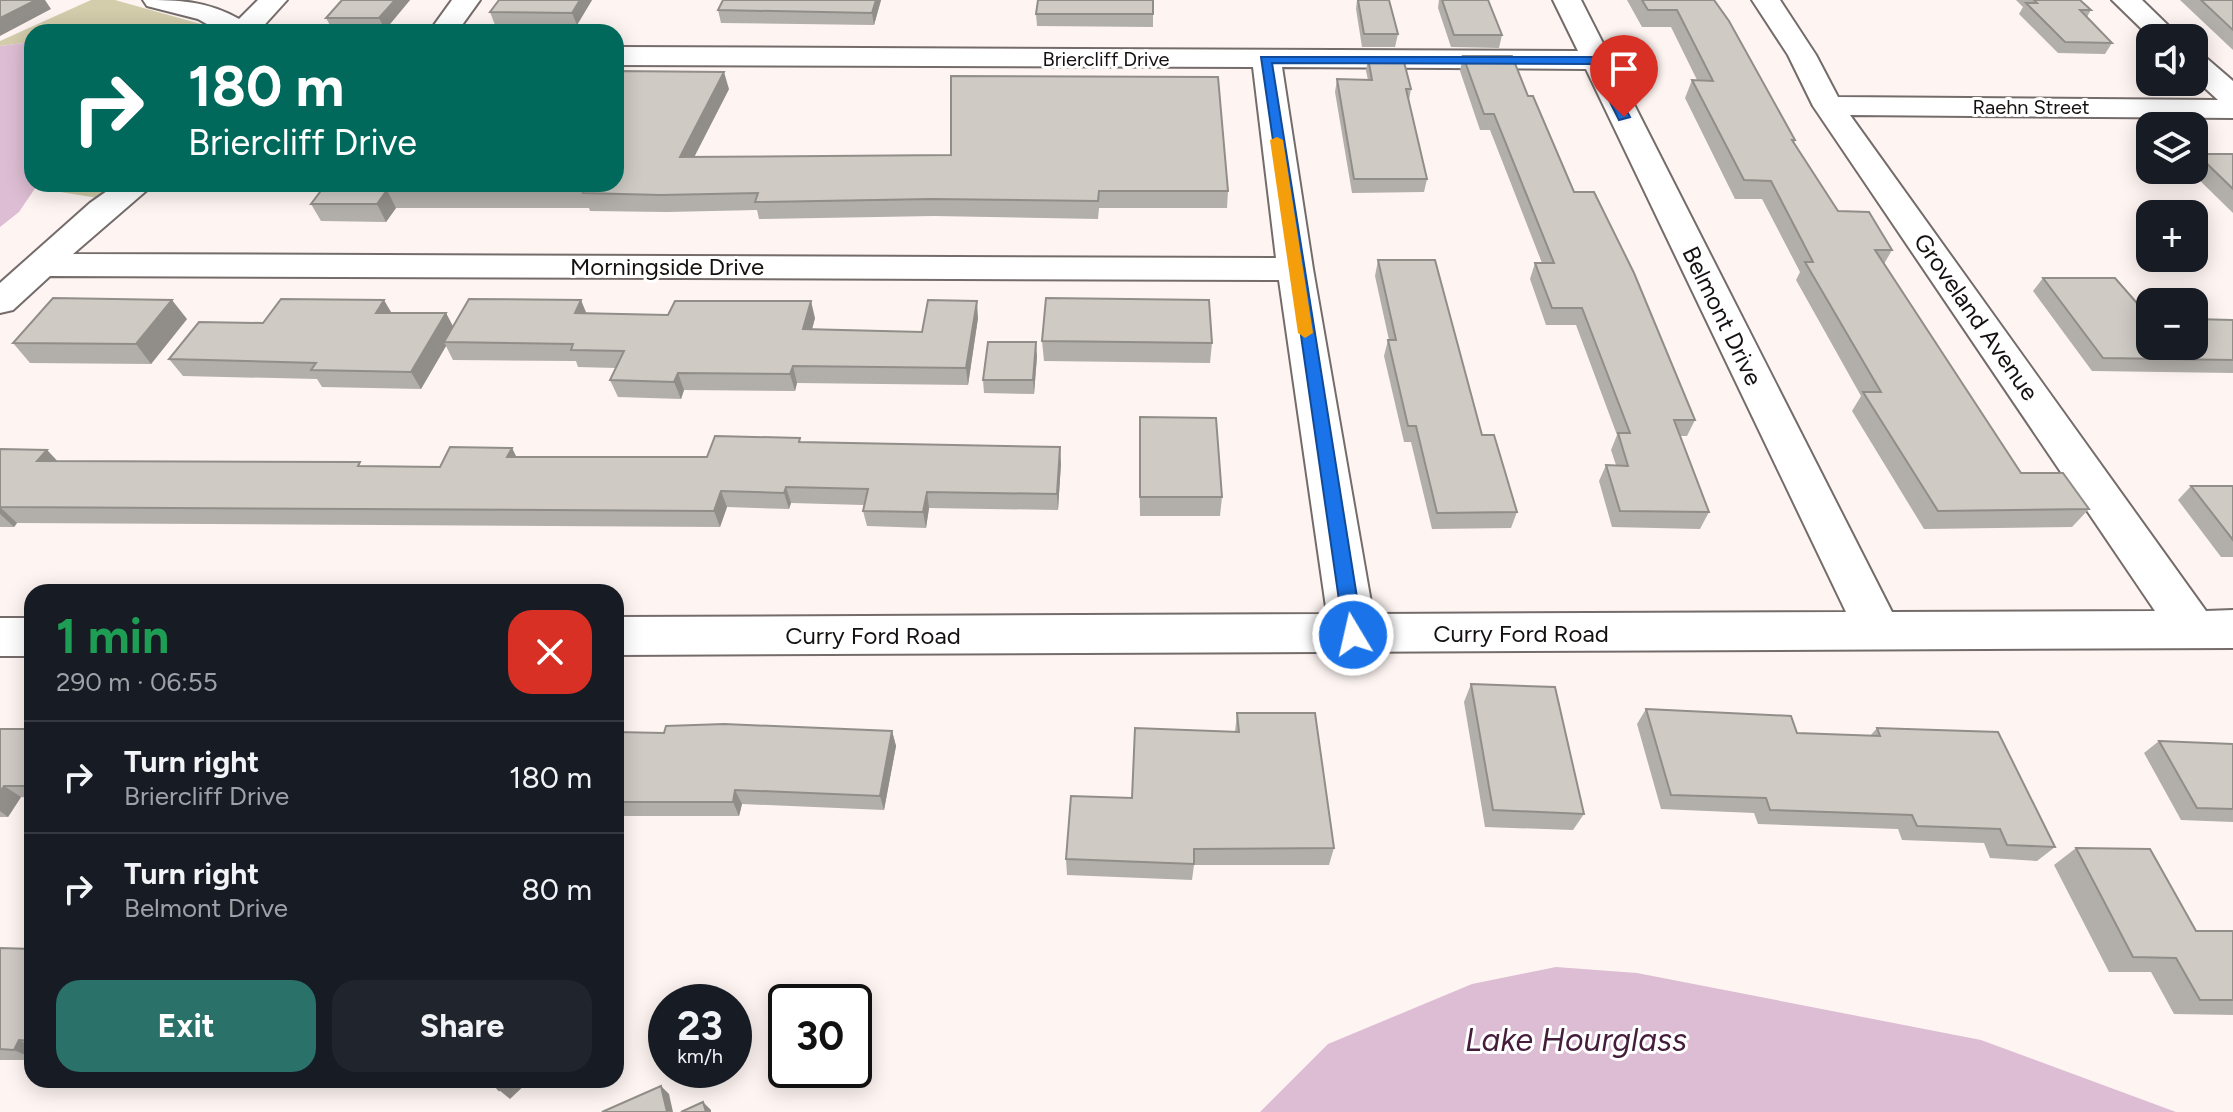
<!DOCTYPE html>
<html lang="en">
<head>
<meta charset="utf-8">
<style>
  body { margin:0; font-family:Figtree,sans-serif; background:#20242c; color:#f1f3f6; height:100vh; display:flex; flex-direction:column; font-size:30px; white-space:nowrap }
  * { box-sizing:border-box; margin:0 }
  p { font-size:26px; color:#9ea1a6 }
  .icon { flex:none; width:44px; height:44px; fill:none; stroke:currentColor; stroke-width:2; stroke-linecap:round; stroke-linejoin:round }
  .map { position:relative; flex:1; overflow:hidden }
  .side { position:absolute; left:24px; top:584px; width:600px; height:504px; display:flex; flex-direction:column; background:#171b24; border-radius:24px; box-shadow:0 4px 20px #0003 }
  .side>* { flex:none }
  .banner { position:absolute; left:24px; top:24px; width:600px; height:168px; border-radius:24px; box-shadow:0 4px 20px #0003; background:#00695c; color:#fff; overflow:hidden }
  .fabs { position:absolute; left:2136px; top:24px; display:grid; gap:16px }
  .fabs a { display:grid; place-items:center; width:72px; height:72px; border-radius:16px; background:#171b24; box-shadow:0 4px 20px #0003; font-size:40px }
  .speed { position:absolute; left:648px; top:984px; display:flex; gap:16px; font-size:40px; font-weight:700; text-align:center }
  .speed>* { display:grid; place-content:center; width:104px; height:104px; border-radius:50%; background:#171b24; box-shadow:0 4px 20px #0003; line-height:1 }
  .speed small { font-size:20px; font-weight:400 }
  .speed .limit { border:4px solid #111; border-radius:12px; background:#fff; color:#111 }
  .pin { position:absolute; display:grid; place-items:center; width:68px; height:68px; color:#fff; margin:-82px -34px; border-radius:50% 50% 50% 0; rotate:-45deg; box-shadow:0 0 8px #0007 }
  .pin .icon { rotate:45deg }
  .me { position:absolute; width:88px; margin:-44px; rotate:351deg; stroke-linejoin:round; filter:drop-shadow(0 0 6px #0008) }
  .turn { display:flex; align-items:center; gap:28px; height:168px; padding:0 32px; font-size:36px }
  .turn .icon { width:104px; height:104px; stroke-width:2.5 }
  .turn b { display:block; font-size:56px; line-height:68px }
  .round { display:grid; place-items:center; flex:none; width:84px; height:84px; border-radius:24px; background:#20242c }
  .head { display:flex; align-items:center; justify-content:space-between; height:136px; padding:0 32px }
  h1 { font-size:48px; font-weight:700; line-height:60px; color:#1e9e55 }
  .button { display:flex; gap:16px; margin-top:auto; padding:16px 32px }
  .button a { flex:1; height:92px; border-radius:24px; background:#297169; color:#fff; font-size:32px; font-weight:700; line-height:92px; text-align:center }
  .button a+a { background:#20242c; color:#f1f3f6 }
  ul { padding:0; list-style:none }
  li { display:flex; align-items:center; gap:24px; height:112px; padding:0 32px; border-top:2px solid #363941 }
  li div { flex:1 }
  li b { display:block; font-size:30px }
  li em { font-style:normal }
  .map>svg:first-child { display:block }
</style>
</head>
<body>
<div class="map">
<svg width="2233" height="1112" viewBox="0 0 2233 1112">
  <rect width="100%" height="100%" fill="#fef5f2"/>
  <g fill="#d4cdac">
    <polygon points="91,0 115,0 208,26 216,32 32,32 32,42 0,46 0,41"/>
    <polygon points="38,184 117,184 98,198 35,188"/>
  </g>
  <g fill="#ddbdd3">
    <polygon points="32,42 32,184 38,184 19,212 0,227 0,46"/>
    <polygon points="1556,967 1637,973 1981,1040 2176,1112 1260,1112 1328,1044 1472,984"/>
  </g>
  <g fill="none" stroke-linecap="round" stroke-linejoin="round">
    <defs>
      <g id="minor">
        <path d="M143 0C180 0 207 1 239 19L258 0H287L258 32H221L198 19 147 6Z"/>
        <polygon points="452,0 480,0 457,32 429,32"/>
        <path d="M1553 0H1581L1892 612 2155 611 1813 106 1788 55 1752 0H1780L1816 55 1838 97 2218 100 2194 78V53L2204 56 2233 81V118L1850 115 2206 611 2233 610V648L616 655V617L1327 614 1279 280 50 276 13 310 0 313V283L90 203 117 184H154L73 254 1276 258 1253 67 616 65V47L1578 51ZM1282 67 1586 69 1846 612 1373 614 1313 269Z"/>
        <polygon points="2112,0 2142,0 2181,38 2151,38"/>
        <rect x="0" y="618" width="32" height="38"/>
      </g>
    </defs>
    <use href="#minor" stroke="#746c6a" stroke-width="4"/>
    <use href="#minor" fill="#fff" fill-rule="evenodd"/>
  </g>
  <g fill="#b2aea9">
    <polygon points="342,0 410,0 385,30 332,29 326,18"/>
    <polygon points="592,0 577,25 495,25 490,12"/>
    <polygon points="723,0 881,0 874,25 721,23 718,10"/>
    <polygon points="1153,0 1153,27 1037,26 1036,14"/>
    <polygon points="1357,0 1389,0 1398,34 1395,47 1362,47 1356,9"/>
    <polygon points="1439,0 1488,0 1502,35 1499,48 1451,47 1438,8"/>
    <polygon points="1627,0 1714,0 1795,140 1794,143 1838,211 1892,250 1884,264 2021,473 2089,509 2072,527 1924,529 1852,411 1861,396 1796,280 1800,272 1762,199 1735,199 1685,98 1692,80 1697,80 1671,27 1642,27"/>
    <polygon points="2016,0 2080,0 2091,10 2087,17 2112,43 2105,54 2058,53 2019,14 2023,7"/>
    <polygon points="2180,0 2233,0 2233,50"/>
    <polygon points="1463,56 1528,96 1574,192 1695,420 1687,436 1680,436 1709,512 1700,529 1612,527 1599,481 1606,465 1616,465 1611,450 1617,435 1576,325 1546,325 1530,279 1535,263 1542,263 1490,130 1480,130 1460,71"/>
    <polygon points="1368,58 1411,89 1409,100 1427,179 1424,192 1352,193 1335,92 1337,79 1368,80 1366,71"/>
    <polygon points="729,89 694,157 1228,191 1227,208 1099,208 1098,219 934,216 759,219 757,210 667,212 590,211 589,208 396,208 386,222 321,221 311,204"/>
    <polygon points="2197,154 2233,154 2233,213 2189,170 2194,170 2194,158"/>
    <polygon points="1378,260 1482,435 1517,512 1511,528 1432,529 1411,442 1404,442 1384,356 1388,340 1389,340 1375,276"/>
    <polygon points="2043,278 2150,318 2233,320 2233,373 2092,371 2033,291"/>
    <polygon points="391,313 446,313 453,327 586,313 815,318 812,330 922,332 978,318 968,385 797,383 795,391 684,390 681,399 618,397 610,380 616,368 578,367 576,361 453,360 446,346 421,389 322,387 317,379 183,376 169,359 263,323"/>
    <polygon points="187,319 151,364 30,363 13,343"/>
    <polygon points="1042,341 1212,343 1210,363 1044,361"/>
    <polygon points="1037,356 1034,394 984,393 983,380"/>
    <polygon points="1139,437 1222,497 1220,516 1140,516"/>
    <polygon points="801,442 1061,463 1058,510 929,508 926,528 867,526 863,511 864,505 791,503 789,509 727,507 720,527 17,523 14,527 0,527 0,449 47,450 58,462 440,467 512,448 516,457 707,457"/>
    <polygon points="2191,486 2233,486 2233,557 2221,557 2178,500"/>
    <polygon points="1471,684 1584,814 1573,830 1485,827 1464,702"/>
    <polygon points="1646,709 1797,733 1870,736 1877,728 2055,847 2037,861 1990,858 1984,843 1902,840 1898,829 1758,824 1754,813 1661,809 1637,724"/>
    <polygon points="1237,713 1334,848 1329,865 1194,865 1192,880 1067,875 1066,859 1132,798 1235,732"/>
    <polygon points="0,729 32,729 32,798 21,797 8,817 0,817"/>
    <polygon points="892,731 896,746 884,810 742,804 739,816 616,816 616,732 664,733"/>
    <polygon points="2159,741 2233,744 2233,822 2181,820 2144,753"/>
    <polygon points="2076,848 2196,931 2233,931 2233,1015 2174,1014 2151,972 2109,972 2054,865"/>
    <polygon points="0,948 32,949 32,1060 0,1060"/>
  </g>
  <g fill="#918d89">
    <polygon points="36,0 45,0 51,9 0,36 0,18"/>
    <polygon points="395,0 410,0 385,30 379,18"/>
    <polygon points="580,0 592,0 577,25 572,13"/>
    <polygon points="876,0 881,0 874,25 872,13"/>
    <polygon points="724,72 729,89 685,175 680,157"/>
    <polygon points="387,190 396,208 386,222 377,204"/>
    <polygon points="172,300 187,319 151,364 136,344"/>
    <polygon points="384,300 394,317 376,313"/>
    <polygon points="581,300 588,317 575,313"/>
    <polygon points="811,301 815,318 807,346 803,329"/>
    <polygon points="977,301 978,318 968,385 966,368"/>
    <polygon points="446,313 455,330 444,342 446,346 421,389 411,372"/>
    <polygon points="1036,342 1037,356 1034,394 1033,380"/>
    <polygon points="793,366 797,383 795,391 790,374"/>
    <polygon points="678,373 684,390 681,399 674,382"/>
    <polygon points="1060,447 1061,463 1058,510 1057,494"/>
    <polygon points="512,448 520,464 507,457"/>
    <polygon points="47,450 62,466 37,461"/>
    <polygon points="786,487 791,503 789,509 784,493"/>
    <polygon points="721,491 727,507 720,527 714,511"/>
    <polygon points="927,492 929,508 926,528 923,512"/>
    <polygon points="0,507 17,523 14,527 0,514"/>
    <polygon points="892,731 896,746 884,810 880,796"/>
    <polygon points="4,786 21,797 8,817 0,811 0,792"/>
    <polygon points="735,790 742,804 739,816 733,802"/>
    <polygon points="19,1040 32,1047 32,1058 14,1050"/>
    <polygon points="510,1080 530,1080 510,1099 499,1090"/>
    <polygon points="661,1086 669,1094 673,1112 667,1112"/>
    <polygon points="703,1102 711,1110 711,1112 706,1112"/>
  </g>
  <g fill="#cfcac4" stroke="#918d89" stroke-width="2">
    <polygon points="0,0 36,0 0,18"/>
    <polygon points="342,0 395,0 379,18 326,18"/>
    <polygon points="499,0 580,0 572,13 490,12"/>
    <polygon points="723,0 876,0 872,13 718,10"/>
    <polygon points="1038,0 1153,0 1153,14 1036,14"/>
    <polygon points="1358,0 1389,0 1398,34 1364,34"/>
    <polygon points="1442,0 1488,0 1502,35 1454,35"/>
    <polygon points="1642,0 1714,0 1729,21 1795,140 1792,140 1838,211 1869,212 1892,250 1875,250 2021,473 2063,473 2089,509 1938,511 1863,392 1881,392 1805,262 1813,262 1771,181 1744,180 1692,80 1713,81 1677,10 1648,10"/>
    <polygon points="2034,0 2080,0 2091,10 2080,10 2112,43 2065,42 2026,3 2037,3"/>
    <polygon points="2201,0 2233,0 2233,30"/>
    <polygon points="1463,56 1512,56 1528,96 1533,96 1574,192 1594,192 1634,273 1695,420 1674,420 1709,512 1620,511 1606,465 1628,466 1618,433 1630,433 1582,308 1552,308 1535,263 1554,263 1494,114 1484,114"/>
    <polygon points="1368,58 1403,58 1411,89 1406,89 1427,179 1354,179 1337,79 1372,80"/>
    <polygon points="616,71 724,72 680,157 951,155 951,76 1218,77 1228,191 1099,191 1098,201 932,199 755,202 758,193 661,195 583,193 584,191 387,190 377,204 311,204 326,184 616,184"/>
    <polygon points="2197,154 2233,154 2233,189"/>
    <polygon points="1378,260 1435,260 1482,435 1494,435 1517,512 1437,513 1416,426 1408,426 1388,340 1396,340"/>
    <polygon points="2043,278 2115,278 2150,318 2150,346 2194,346 2194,319 2233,320 2233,360 2103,358"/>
    <polygon points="53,298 172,300 136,344 13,343"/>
    <polygon points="1046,298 1209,300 1212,343 1042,341"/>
    <polygon points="281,299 384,300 376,313 446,313 411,372 311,370 316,363 169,359 199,322 263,323"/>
    <polygon points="469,299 581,300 575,313 668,315 675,301 811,301 803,329 922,332 928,300 977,301 966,368 793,366 790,374 678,373 674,382 610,380 624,351 571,350 573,344 444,342"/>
    <polygon points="988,342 1036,342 1033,380 983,380"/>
    <polygon points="1140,417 1216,418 1222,497 1140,497"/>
    <polygon points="715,436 800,438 799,442 1060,447 1057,494 927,492 923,512 863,511 868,489 786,487 784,493 721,491 714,511 0,507 0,449 47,450 37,461 360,462 358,466 440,467 450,447 512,448 507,457 707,457"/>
    <polygon points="2191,486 2233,486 2233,540"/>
    <polygon points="1471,684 1555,687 1584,814 1493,810"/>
    <polygon points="1646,709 1791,716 1797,733 1880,736 1877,728 1998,732 2055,847 2007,845 2000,829 1917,826 1912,815 1770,810 1766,798 1671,795"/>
    <polygon points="1237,713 1315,713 1334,848 1194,849 1194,864 1066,859 1071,796 1132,798 1135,728 1239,732"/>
    <polygon points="724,724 892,731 880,796 735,790 733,802 616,802 616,732 664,733 666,726"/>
    <polygon points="0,729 32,729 32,786 4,786 0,792"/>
    <polygon points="2159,741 2233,744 2233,809 2197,808"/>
    <polygon points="2076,848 2150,849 2196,931 2233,931 2233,1000 2200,1000 2176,958 2133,957"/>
    <polygon points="0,948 32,949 32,1041 19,1040 14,1050 0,1049"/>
    <polygon points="490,1080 510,1080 499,1090"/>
    <polygon points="661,1086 667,1112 602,1112"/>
    <polygon points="703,1102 706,1112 681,1112"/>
  </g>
  <polygon fill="#1a73e8" stroke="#114b97" stroke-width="2" points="1261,57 1595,57 1601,60 1630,117 1619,120 1591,64 1272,63 1363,635 1360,640 1347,640 1344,635"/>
  <polygon fill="#f59e0b" points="1277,137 1283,140 1313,333 1305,338 1298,333 1270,140"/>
  <g text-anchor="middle" stroke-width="6" stroke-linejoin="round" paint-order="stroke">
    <g font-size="20" fill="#141110" stroke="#fff">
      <text x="1106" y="66">Briercliff Drive</text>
      <text x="2031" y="114">Raehn Street</text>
    </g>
    <g font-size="24" fill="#141110" stroke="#fff">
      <text x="667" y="275">Morningside Drive</text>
      <text transform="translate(1722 316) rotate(64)" y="8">Belmont Drive</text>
      <text transform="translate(1976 317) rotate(55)" y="8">Groveland Avenue</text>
      <text x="1521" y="642">Curry Ford Road</text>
      <text x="873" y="644">Curry Ford Road</text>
    </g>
    <g font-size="32" font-style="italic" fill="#451d3b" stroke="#fff">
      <text x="1576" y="1051">Lake Hourglass</text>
    </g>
  </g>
</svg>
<div class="fabs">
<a><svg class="icon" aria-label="sound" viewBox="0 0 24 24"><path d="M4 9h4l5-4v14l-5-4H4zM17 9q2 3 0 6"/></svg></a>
<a><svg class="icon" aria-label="layers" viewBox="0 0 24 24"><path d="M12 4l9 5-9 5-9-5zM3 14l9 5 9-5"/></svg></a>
<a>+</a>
<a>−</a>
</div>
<div class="speed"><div>23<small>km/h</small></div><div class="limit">30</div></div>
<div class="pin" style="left:1624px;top:117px;background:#d93025"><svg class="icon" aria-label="arrive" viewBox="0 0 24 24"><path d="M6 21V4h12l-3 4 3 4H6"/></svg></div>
<svg class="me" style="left:1353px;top:635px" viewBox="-20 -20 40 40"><circle r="17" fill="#1a73e8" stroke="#fff" stroke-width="3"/><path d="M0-11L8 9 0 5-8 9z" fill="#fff"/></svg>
<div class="banner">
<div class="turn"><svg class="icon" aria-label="right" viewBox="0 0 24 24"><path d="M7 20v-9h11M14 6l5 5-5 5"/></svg><div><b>180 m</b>Briercliff Drive</div></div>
</div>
<section class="side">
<div class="head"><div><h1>1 min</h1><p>290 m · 06:55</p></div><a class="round" style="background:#d93025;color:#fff"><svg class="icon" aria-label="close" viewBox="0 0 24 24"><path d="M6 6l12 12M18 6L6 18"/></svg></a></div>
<ul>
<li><svg class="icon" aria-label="right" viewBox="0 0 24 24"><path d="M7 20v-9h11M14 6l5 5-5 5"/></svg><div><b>Turn right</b><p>Briercliff Drive</p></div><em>180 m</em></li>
<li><svg class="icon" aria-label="right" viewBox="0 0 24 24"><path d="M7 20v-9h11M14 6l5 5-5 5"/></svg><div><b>Turn right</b><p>Belmont Drive</p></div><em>80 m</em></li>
</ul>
<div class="button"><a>Exit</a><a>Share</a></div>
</section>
</div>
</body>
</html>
